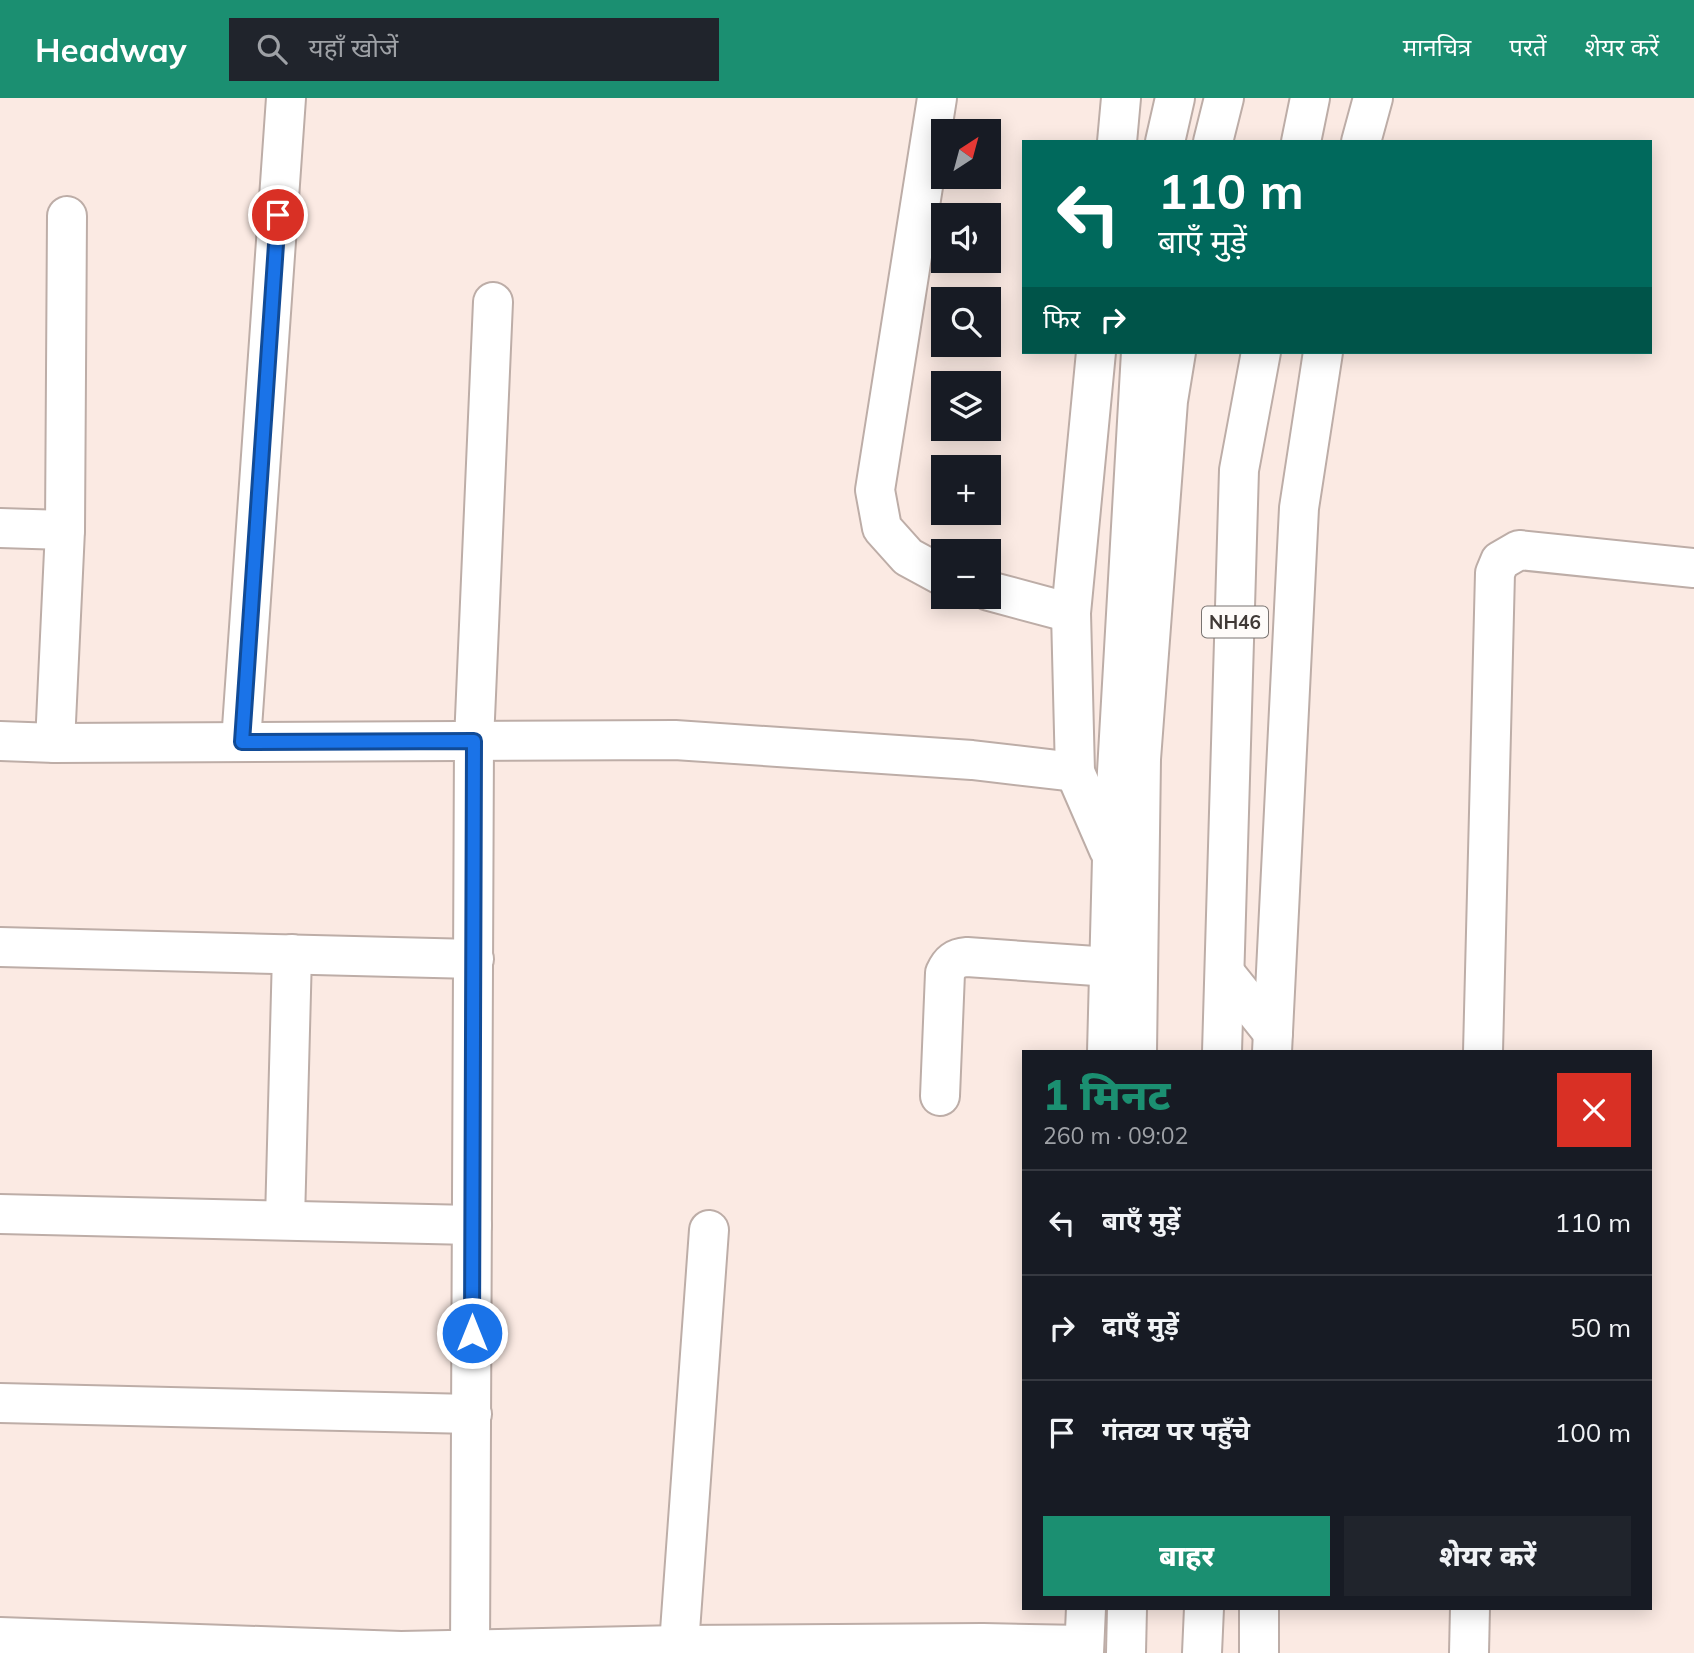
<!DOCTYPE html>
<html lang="hi">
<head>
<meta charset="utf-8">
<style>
  body { margin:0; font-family:Mulish,"Noto Sans Devanagari",sans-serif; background:#20242c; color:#f1f3f6; height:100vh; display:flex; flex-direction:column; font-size:26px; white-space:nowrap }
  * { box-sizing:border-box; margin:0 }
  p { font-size:23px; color:#9ea1a6 }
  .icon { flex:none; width:38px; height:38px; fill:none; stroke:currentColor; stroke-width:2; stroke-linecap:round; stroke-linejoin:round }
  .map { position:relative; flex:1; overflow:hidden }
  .side { position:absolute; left:1022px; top:952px; width:630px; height:560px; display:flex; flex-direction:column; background:#171b24; border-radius:0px; box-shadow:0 4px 18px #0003 }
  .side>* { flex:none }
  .hud { position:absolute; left:1022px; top:42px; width:630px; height:214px; border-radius:0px; box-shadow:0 4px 18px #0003; background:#00695c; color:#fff; overflow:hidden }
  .needle { width:46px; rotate:36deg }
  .buttons { position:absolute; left:931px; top:21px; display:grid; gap:14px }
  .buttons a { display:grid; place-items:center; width:70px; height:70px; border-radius:0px; background:#171b24; box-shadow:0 4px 18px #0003; font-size:35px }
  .pin { position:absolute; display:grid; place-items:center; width:60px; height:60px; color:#fff; margin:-30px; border:4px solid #fff; border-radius:50%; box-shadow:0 2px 7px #0007 }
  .me { position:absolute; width:77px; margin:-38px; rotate:0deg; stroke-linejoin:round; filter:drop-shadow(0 0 5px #0008) }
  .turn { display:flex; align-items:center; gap:24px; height:147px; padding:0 21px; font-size:32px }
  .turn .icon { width:91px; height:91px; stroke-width:2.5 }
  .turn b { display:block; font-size:49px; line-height:60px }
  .then { display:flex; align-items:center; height:66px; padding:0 21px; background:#0003; gap:14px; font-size:26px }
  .round { display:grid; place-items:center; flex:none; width:74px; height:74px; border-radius:0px; background:#20242c }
  .overview { display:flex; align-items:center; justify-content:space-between; height:119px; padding:0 21px }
  h1 { font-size:42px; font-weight:800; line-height:52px; color:#1b8f71 }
  .button { display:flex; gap:14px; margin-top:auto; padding:14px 21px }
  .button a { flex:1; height:80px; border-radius:0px; background:#1b8f71; color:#fff; font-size:28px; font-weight:800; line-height:80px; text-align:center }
  .button a+a { background:#20242c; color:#f1f3f6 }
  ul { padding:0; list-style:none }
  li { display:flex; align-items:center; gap:21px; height:105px; padding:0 21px; border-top:2px solid #363941 }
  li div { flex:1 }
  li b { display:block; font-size:26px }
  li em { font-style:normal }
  header { display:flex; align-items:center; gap:42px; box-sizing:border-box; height:98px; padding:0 35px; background:#1b8f71; color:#fff }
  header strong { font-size:33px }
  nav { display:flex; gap:38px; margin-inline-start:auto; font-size:24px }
  .search { width:490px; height:63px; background:#20242c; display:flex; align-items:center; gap:18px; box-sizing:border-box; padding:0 24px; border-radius:0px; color:#9ea1a6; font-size:26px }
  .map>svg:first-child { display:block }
</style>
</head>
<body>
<header>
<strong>Headway</strong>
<div class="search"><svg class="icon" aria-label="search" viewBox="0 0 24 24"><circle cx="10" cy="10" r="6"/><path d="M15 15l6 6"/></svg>यहाँ खोजें</div>
<nav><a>मानचित्र</a><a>परतें</a><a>शेयर करें</a></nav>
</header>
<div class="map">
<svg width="1694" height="1555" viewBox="0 0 1694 1555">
  <rect width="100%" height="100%" fill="#fbeae3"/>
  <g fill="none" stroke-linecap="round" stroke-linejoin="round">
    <defs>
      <g id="minor">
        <polyline points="937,0 875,392 882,430 908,459 943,478"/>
        <polyline points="1117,44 1121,0"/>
        <polyline points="1165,44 1175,0"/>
        <polyline points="1361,44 1373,0"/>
        <polyline points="1096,254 1071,515 1075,674 1109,752"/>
        <polyline points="0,430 65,432"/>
        <polyline points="989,493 1071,515"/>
        <polyline points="0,643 55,645 675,642 972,662 1075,674"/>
        <polyline points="241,644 286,0"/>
        <polyline points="55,645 65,432 67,118"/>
        <polyline points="0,849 474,861"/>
        <polyline points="1107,954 1112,761 1141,254"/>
        <polyline points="1272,954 1299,410 1323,254"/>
        <polyline points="1483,954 1495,475 1500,463 1519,452 1694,470"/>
        <path d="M940 998 945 875C950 864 955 860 967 859L1110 869"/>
        <polyline points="0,1116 472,1127"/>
        <polyline points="285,1122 292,856"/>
        <polyline points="0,1305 472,1316"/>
        <polyline points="0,1539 401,1553 679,1547 983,1545 1084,1547"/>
        <polyline points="679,1547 709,1132"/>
        <polyline points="470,1555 474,643 493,204"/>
        <polyline points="1084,1555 1086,1510"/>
        <polyline points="1259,1555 1259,1510"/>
        <polyline points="1469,1555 1470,1510"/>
      </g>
      <g id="highway">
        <polyline points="1213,44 1224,0"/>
        <polyline points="1301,44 1310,0"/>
        <polyline points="1225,875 1273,935"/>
        <polyline points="1137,954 1141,661 1168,303 1176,254"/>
        <polyline points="1222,954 1239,372 1261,254"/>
        <polyline points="1126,1555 1127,1510"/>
        <polyline points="1202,1555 1204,1510"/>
      </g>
    </defs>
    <use href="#minor" stroke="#bdada7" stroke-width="42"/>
    <use href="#highway" stroke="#bdada7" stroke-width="42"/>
    <use href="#minor" stroke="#fff" stroke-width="38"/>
    <use href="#highway" stroke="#fff" stroke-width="38"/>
  </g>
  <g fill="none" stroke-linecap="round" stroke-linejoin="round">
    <defs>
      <polyline id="route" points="278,117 242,644 474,643 472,1235"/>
    </defs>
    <use href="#route" stroke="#114b97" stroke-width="18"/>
    <use href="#route" stroke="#1a73e8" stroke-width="12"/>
  </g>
  <g text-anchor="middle" stroke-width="5" stroke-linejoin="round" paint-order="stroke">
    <rect fill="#fefbf9" stroke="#797370" stroke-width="2" x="1202" y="508.5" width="66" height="31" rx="5"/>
    <g font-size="19" font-weight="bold" fill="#403936">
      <text x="1235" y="531">NH46</text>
    </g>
  </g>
</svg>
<div class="buttons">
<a><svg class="needle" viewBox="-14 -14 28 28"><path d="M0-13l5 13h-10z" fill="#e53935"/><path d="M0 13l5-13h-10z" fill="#9ea1a6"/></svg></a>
<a><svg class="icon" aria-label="sound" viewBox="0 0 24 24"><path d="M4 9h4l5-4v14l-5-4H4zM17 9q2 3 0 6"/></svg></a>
<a><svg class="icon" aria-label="search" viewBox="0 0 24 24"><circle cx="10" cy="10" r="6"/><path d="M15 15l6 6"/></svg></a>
<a><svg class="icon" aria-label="layers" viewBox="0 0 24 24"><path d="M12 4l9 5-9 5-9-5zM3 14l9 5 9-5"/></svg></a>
<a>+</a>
<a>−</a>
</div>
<div class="pin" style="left:278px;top:117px;background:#d93025"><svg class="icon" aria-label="arrive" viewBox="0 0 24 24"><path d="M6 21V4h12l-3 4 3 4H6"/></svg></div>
<svg class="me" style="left:472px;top:1235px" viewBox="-20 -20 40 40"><circle r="17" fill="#1a73e8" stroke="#fff" stroke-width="3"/><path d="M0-11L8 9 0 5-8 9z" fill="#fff"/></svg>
<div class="hud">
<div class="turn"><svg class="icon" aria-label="left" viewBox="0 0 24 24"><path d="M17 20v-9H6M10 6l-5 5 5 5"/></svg><div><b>110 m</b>बाएँ मुड़ें</div></div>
<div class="then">फिर<svg class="icon" aria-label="right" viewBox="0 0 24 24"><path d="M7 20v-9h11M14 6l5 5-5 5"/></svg></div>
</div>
<section class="side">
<div class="overview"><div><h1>1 मिनट</h1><p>260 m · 09:02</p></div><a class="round" style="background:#d93025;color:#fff"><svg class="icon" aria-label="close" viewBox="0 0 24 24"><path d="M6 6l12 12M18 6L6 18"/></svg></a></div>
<ul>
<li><svg class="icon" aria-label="left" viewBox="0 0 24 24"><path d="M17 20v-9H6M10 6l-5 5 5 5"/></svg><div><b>बाएँ मुड़ें</b></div><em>110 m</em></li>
<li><svg class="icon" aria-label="right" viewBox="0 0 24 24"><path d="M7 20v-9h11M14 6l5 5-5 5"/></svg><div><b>दाएँ मुड़ें</b></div><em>50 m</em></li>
<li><svg class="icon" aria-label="arrive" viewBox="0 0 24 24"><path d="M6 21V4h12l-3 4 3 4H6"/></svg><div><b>गंतव्य पर पहुँचे</b></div><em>100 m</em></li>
</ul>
<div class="button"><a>बाहर</a><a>शेयर करें</a></div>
</section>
</div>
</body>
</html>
